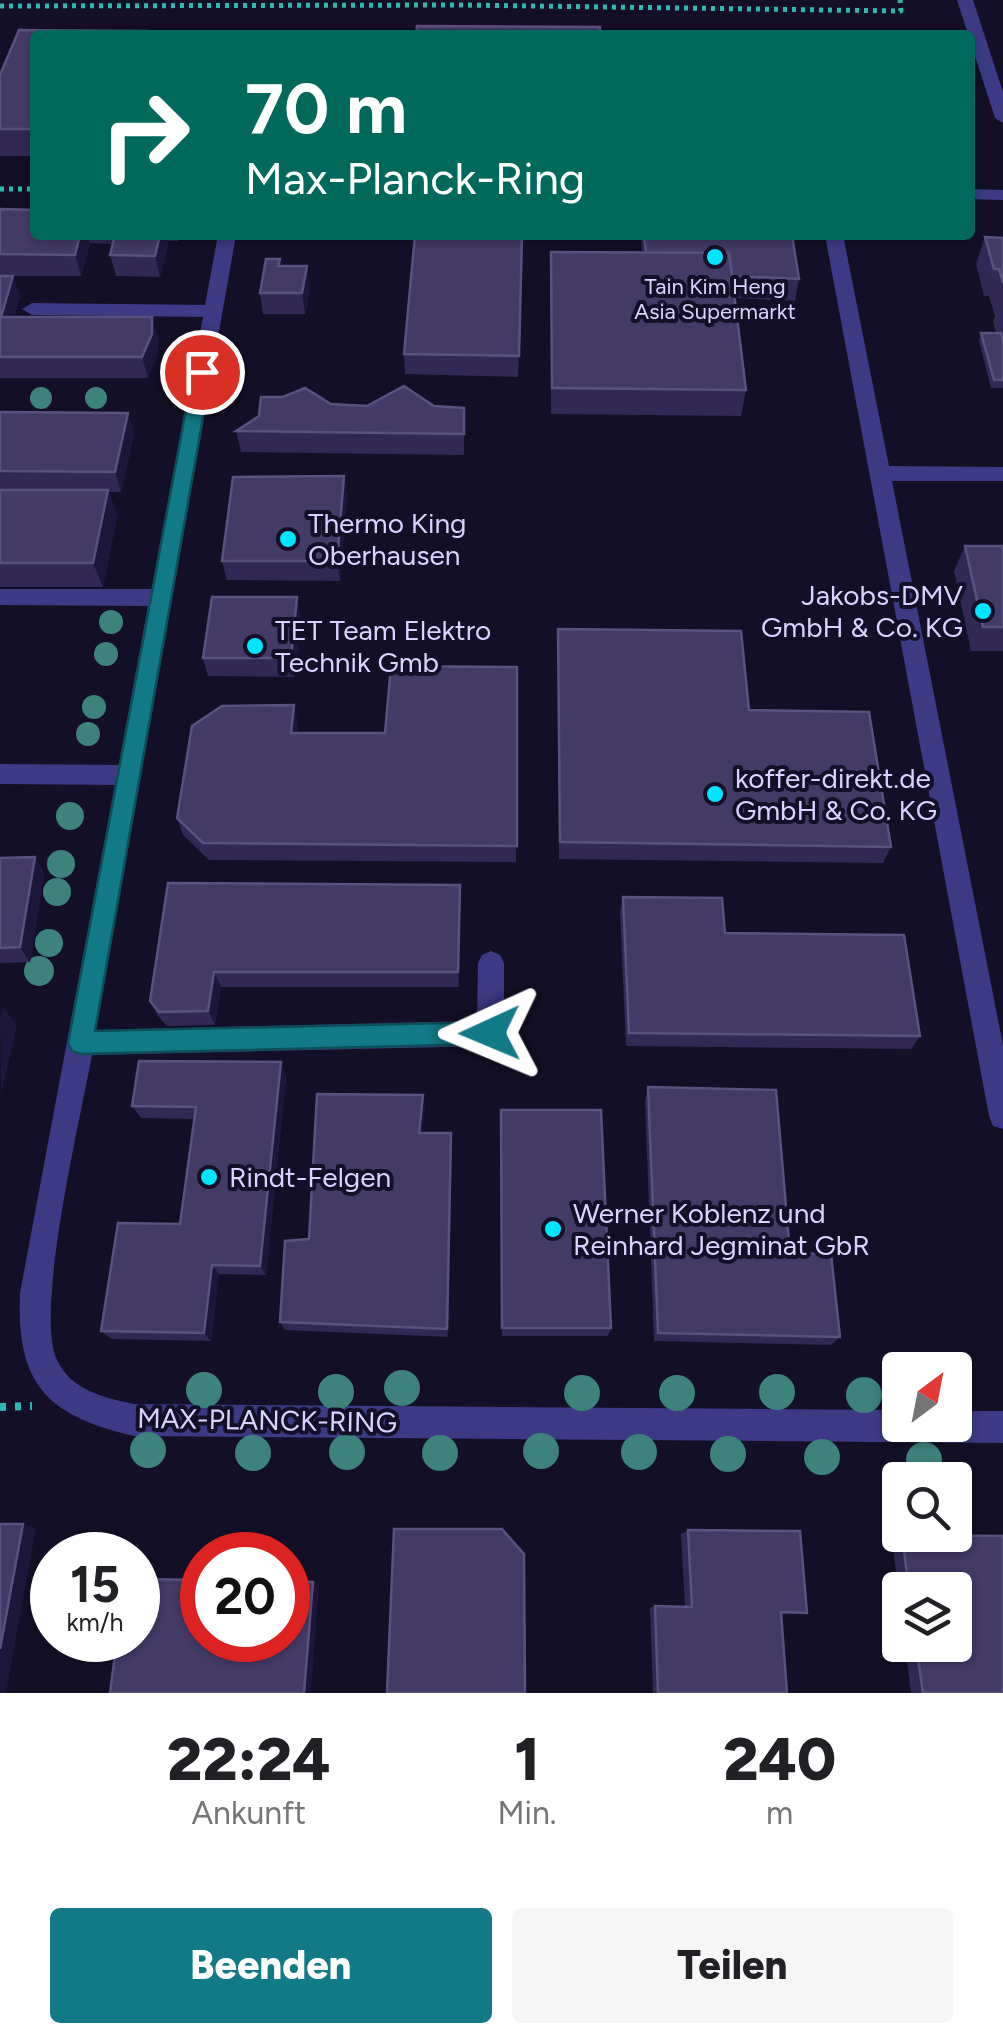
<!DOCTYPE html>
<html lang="de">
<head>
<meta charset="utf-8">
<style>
  body { margin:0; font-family:Figtree,sans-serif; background:#f6f6f6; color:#202124; height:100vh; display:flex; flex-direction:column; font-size:38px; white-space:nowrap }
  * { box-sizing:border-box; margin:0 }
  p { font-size:32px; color:#757577 }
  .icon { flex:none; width:55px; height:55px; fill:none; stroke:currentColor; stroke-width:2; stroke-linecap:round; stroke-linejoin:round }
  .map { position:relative; height:1693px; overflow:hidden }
  .drawer { display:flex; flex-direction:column; background:#fff; flex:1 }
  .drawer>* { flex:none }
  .banner { position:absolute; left:30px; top:30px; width:945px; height:210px; border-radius:10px; box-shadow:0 2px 8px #0004; background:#00695c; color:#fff; overflow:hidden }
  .needle { width:65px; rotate:32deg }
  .buttons { position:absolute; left:882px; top:1352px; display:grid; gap:20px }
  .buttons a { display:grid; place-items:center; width:90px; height:90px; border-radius:10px; background:#fff; box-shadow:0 2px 8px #0004; font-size:50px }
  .speed { position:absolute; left:30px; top:1532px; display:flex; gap:20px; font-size:50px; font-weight:700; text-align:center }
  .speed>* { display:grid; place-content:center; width:130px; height:130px; border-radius:50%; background:#fff; box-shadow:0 2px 8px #0004; line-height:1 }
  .speed small { font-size:25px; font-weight:400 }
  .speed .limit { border:15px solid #d22; background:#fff; color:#111 }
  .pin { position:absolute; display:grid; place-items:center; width:85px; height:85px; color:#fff; margin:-42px; border:5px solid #fff; border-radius:50%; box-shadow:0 2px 10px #0007 }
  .me { position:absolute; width:110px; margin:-55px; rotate:269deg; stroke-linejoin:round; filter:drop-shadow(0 0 8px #0008) }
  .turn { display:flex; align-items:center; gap:35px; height:210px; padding:0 50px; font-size:45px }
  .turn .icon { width:130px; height:130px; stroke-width:2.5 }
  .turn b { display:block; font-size:70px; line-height:85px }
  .eta { display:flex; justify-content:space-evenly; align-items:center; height:170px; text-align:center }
  .eta b { font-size:60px; font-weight:800; line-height:70px }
  .button { display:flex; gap:20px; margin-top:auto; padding:20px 50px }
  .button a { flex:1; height:115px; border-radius:10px; background:#127987; color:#fff; font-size:40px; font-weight:800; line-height:115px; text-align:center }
  .button a+a { background:#f6f6f6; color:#202124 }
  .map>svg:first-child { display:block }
</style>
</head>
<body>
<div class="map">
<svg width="1003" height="1693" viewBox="0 0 1003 1693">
  <rect width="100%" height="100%" fill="#130f26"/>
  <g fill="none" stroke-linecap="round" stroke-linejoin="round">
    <g stroke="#2fb8b0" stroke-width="5" stroke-dasharray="4 5" stroke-linecap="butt">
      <polyline points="0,6 459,5 901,11 900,0"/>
      <polyline points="0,189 35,189"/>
    </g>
    <polyline stroke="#2fb8b0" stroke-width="8" stroke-dasharray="6 9" stroke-linecap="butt" points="0,1407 32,1406"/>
    <g fill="#3d3a85" fill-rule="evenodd">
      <polygon points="957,0 973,0 1003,92 1003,123 995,118"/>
      <polygon points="970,189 1003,190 1003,200 970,199"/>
      <path d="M218 235H236L96 1030 477 1021 478 963 482 955 491 951 500 955 504 963V1033L500 1042 490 1046 92 1055C81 1116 34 1313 57 1360 71 1390 104 1398 134 1404L900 1410V1425H955V1411H1003V1443L134 1436C47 1416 16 1384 20 1293L115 785 0 784V764L119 765 148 606 0 605V589H152L203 317 32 315 22 309 32 303 205 305Z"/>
      <polygon points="825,235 843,235 889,466 1003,467 1003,481 892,481 1003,1045 1003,1129 993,1126 989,1116"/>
    </g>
  </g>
  <g fill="#3d827b">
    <circle cx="41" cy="398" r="11"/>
    <circle cx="96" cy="398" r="11"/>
    <circle cx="111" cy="622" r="12"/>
    <circle cx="106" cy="654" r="12"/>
    <circle cx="94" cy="707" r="12"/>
    <circle cx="88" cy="734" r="12"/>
    <circle cx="70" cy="816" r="14"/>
    <circle cx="61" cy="864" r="14"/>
    <circle cx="57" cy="892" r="14"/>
    <circle cx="49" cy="943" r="14"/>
    <circle cx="39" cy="971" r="15"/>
    <circle cx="402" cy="1388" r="18"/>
    <circle cx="204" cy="1390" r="18"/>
    <circle cx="336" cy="1392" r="18"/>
    <circle cx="777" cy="1392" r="18"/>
    <circle cx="582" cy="1393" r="18"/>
    <circle cx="677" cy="1393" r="18"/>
    <circle cx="864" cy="1395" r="18"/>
    <circle cx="148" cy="1450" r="18"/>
    <circle cx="541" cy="1451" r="18"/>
    <circle cx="347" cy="1452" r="18"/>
    <circle cx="639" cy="1452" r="18"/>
    <circle cx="253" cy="1453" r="18"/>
    <circle cx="440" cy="1453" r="18"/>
    <circle cx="728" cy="1454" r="18"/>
    <circle cx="822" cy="1457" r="18"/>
    <circle cx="924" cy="1460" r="18"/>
  </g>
  <g fill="#312854">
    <polygon points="35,35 35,156 0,156 0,75"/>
    <polygon points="0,209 35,235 179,235 178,241 169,241 160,277 116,276 110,255 113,244 90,243 81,276 0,276"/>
    <polygon points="523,235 518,377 405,374 404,354"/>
    <polygon points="641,235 792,235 799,279 795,301 735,298 746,390 741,416 551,414 551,252 642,253"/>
    <polygon points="985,237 1003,238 1003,388 991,388 979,341 981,333 996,333 993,322 995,316 989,296 984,296 976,264"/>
    <polygon points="280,259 281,266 310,287 305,314 263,314 260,293"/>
    <polygon points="0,276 13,276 20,297 14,317 152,317 158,338 157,355 148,378 0,378"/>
    <polygon points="331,404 464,408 464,455 241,452 236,431"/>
    <polygon points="0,412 128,413 134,434 121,492 109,492 117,516 103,587 0,587"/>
    <polygon points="344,476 347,497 340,581 227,580 222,561"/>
    <polygon points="965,546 1003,546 1003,651 971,651 954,571"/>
    <polygon points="301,616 295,677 208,676 203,658"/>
    <polygon points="558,629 749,710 891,847 883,863 559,859"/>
    <polygon points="517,667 516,862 209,860 183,835 177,818 298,723 297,733 385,733"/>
    <polygon points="0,858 44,873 30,962 0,963"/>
    <polygon points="168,883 460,885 459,987 221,987 215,1025 167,1026 158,1016 150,1001"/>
    <polygon points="623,897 725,933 920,1036 911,1049 626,1046 620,913"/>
    <polygon points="286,1076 266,1275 219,1274 211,1341 111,1339 101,1331 180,1224 194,1119 141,1118 132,1106"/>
    <polygon points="648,1087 840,1337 831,1345 654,1341 645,1100"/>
    <polygon points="425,1107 422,1133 451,1133 452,1145 448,1337 285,1330 280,1322 309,1239"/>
    <polygon points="501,1110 611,1328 608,1336 502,1336"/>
    <polygon points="688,1530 807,1613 781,1614 787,1693 653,1693 650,1608 655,1606 685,1607 681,1534"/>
    <polygon points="902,1535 1003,1536 1003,1693 911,1693 905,1645 955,1645 955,1590 900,1590 900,1605 892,1538"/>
  </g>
  <g fill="#1d163a">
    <polygon points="80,235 87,235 90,243 81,276 75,255"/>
    <polygon points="160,235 167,235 169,241 160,277 155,256"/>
    <polygon points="307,266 310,287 305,314 302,293"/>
    <polygon points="13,276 20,297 8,338 1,317"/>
    <polygon points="152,317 158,338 157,355 148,378 142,357"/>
    <polygon points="128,413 134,434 121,492 115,472"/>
    <polygon points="344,476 347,497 340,581 337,561"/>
    <polygon points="108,490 117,516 103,587 93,563"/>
    <polygon points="297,597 301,616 295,677 291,658"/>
    <polygon points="294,705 298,723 296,751 291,733"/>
    <polygon points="35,857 44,873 30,962 20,947"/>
    <polygon points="460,885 461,901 459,987 458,972"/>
    <polygon points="214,972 221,987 215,1025 208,1011"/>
    <polygon points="3,1007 17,1025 1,1096 0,1019"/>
    <polygon points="281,1062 286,1076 266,1275 260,1266"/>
    <polygon points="423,1095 425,1107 421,1145 419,1133"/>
    <polygon points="451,1133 452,1145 448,1337 447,1329"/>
    <polygon points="212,1265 219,1274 211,1341 204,1333"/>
    <polygon points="23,1524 36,1528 6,1693 0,1693 0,1649"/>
    <polygon points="313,1582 319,1584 311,1693 304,1693"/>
  </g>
  <g fill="#433a66" stroke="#5a527e" stroke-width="2.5">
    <polygon points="417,26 600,27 600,35 416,35"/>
    <polygon points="19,30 145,31 144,35 35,35 35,129 0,129 0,75"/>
    <polygon points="0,209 35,210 35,235 80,235 75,255 0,254"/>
    <polygon points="115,235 160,235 155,256 110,255"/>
    <polygon points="415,235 522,235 519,356 404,354"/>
    <polygon points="644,235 792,235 799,279 732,276 729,253 646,253"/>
    <polygon points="985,237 1003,238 1003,283 999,269 994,269"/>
    <polygon points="551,252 729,253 746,390 552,388"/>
    <polygon points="266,259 280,259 278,266 307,266 302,293 260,293"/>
    <polygon points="0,276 13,276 1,317 152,317 152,334 142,357 0,357"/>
    <polygon points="981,333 1001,333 1003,341 1003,380 994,380"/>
    <polygon points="404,386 434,406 464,408 464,434 236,431 259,416 261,397 283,397 305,388 331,404 367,406"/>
    <polygon points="0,412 128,413 115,472 0,471"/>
    <polygon points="344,476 337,561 222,561 233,477"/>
    <polygon points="0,490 108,490 93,563 0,563"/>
    <polygon points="965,546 1003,546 1003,627 983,627"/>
    <polygon points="212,597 297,597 291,658 203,658"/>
    <polygon points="558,629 741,631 749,710 869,712 891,847 560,842"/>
    <polygon points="391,666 517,667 517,846 203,843 177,818 192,726 222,706 294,705 291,733 385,733"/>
    <polygon points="35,857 20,947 0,948 0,858"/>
    <polygon points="168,883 460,885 458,972 214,972 208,1011 159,1012 150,1001"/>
    <polygon points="623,897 722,898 725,933 904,935 920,1036 629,1033"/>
    <polygon points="139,1061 281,1062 260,1266 212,1265 204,1333 101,1331 118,1223 180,1224 196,1107 132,1106"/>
    <polygon points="648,1087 776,1090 790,1253 831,1254 840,1337 658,1333"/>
    <polygon points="317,1094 423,1095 419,1133 451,1133 447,1329 280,1322 285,1241 309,1239"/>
    <polygon points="501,1110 601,1110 611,1328 502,1328"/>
    <polygon points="0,1524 23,1524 0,1649"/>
    <polygon points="394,1529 502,1529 524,1554 525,1693 387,1693"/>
    <polygon points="688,1530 800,1531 807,1613 781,1612 787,1693 658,1693 655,1606 692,1607"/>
    <polygon points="902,1535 1003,1536 1003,1693 923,1693 916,1645 955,1645 955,1590 909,1590"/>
    <polygon points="138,1579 202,1580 202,1640 288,1640 288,1581 313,1582 304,1693 110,1693 117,1640 138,1640"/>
  </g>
  <polygon fill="#127987" stroke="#0c4f58" stroke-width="2.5" points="202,365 211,372 95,1031 490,1022 498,1025 502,1033 498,1041 490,1044 81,1054 72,1051 68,1043 193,372"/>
  <g fill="#00e5ff" stroke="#130f26" stroke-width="4">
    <circle cx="715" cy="257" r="10"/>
    <circle cx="288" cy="539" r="10"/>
    <circle cx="983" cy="611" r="10"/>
    <circle cx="255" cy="646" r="10"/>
    <circle cx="715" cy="794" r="10"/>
    <circle cx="209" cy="1177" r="10"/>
    <circle cx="553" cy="1229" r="10"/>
  </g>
  <g text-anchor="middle" stroke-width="8" stroke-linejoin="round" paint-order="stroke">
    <g font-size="22" fill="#d9d4ff" stroke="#130f26">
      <text x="715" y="294">Tain Kim Heng<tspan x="715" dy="25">Asia Supermarkt</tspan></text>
    </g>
    <g font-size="28" fill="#d9d4ff" stroke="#130f26" text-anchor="start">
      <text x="308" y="533">Thermo King<tspan x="308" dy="32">Oberhausen</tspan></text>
      <text x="963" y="605" text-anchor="end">Jakobs-DMV<tspan x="963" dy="32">GmbH &amp; Co. KG</tspan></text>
      <text x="275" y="640">TET Team Elektro<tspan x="275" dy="32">Technik Gmb</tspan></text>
      <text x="735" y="788">koffer-direkt.de<tspan x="735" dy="32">GmbH &amp; Co. KG</tspan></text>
      <text x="229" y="1187">Rindt-Felgen</text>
      <text x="573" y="1223">Werner Koblenz und<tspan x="573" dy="32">Reinhard Jegminat GbR</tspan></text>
    </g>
    <g font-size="28" fill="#d9d4ff" stroke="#130f26">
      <text transform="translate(267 1420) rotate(1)" y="10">MAX-PLANCK-RING</text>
    </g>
  </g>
</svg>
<div class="buttons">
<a><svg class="needle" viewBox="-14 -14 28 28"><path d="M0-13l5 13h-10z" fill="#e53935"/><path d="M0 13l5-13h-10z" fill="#757577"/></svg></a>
<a><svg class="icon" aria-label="search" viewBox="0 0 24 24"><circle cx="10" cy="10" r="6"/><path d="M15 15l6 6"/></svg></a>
<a><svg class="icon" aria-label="layers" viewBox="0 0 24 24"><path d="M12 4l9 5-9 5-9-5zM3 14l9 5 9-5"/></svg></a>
</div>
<div class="speed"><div>15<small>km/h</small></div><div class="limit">20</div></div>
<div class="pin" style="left:202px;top:372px;background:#d93025"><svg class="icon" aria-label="arrive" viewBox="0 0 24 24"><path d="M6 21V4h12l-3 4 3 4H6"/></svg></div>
<svg class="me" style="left:490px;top:1033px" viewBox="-20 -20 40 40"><path d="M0-17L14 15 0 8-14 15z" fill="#127987" stroke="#fff" stroke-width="4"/></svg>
<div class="banner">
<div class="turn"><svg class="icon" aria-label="right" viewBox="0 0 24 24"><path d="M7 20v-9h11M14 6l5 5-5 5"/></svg><div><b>70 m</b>Max-Planck-Ring</div></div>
</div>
</div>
<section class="drawer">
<div class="eta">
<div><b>22:24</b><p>Ankunft</p></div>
<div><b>1</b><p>Min.</p></div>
<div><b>240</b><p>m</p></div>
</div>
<div class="button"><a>Beenden</a><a>Teilen</a></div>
</section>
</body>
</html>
